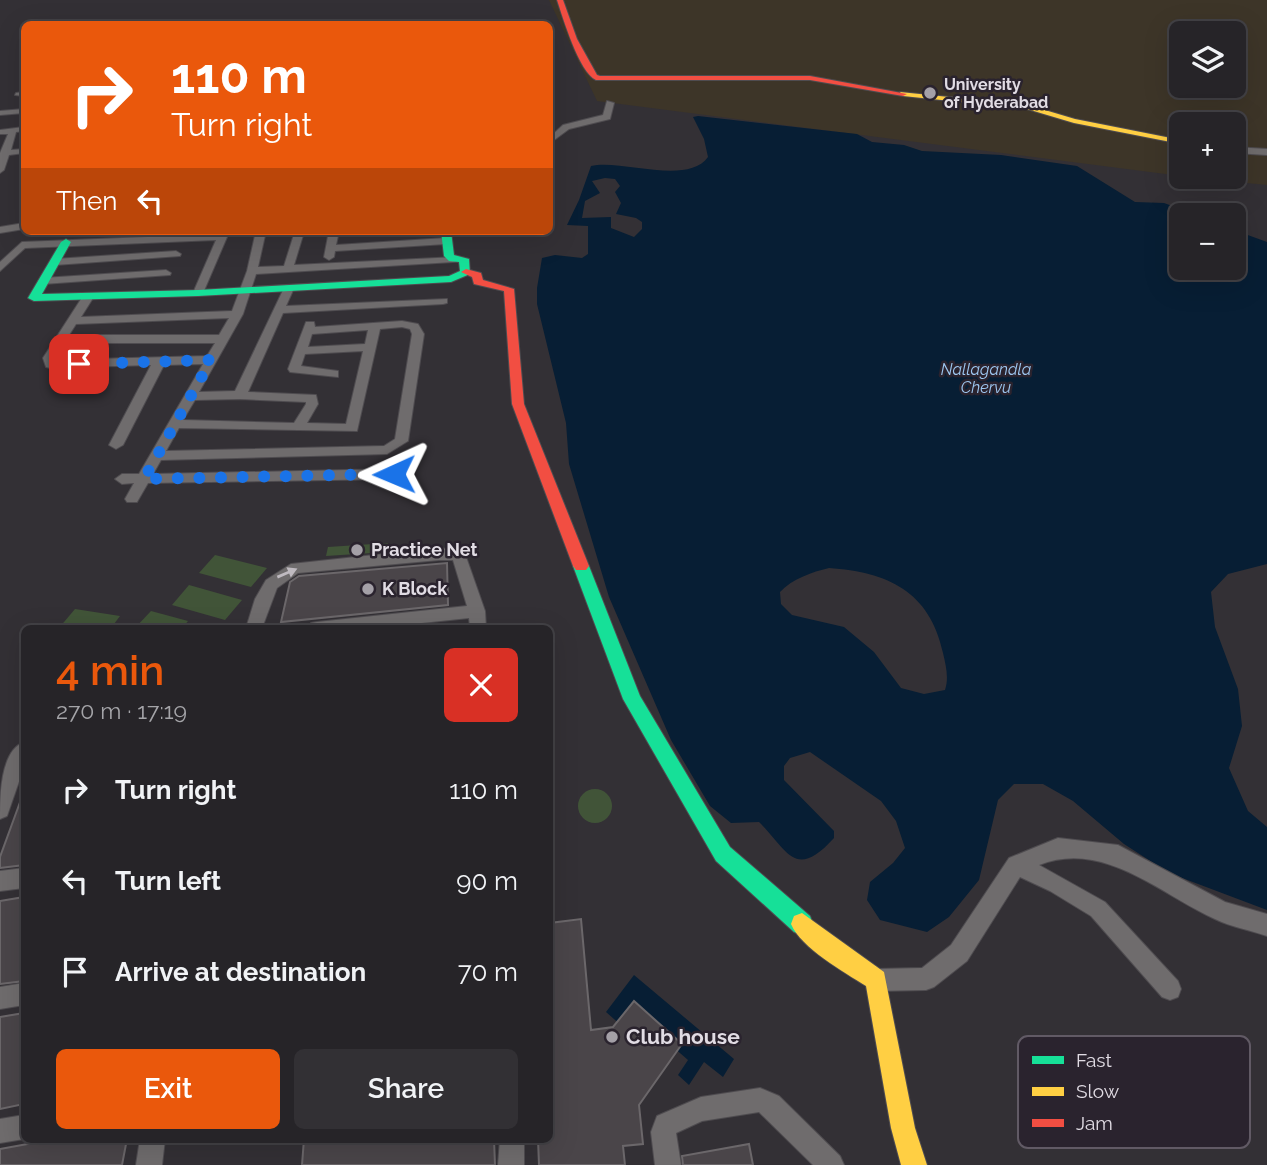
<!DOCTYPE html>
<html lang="en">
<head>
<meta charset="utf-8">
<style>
  body { margin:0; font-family:Raleway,sans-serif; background:#323034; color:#f1f3f6; height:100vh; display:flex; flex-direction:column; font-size:26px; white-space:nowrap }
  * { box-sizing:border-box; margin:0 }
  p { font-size:23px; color:#a4a4a8 }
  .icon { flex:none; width:38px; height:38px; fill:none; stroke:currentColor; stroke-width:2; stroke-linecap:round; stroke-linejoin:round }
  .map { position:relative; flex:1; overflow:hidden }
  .details { position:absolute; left:21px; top:625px; width:532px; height:518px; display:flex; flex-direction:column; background:#262428; border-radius:10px; box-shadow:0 7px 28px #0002,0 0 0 2px #424145 }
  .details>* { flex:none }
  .guide { position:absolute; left:21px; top:21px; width:532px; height:214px; border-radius:10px; box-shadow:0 7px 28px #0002,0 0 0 2px #424145; background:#ea580c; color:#fff; overflow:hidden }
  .buttons { position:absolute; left:1169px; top:21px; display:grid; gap:14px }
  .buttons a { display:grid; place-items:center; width:77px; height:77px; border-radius:10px; background:#262428; box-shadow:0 7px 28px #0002,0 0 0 2px #424145; font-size:35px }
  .pin { position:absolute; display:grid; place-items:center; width:60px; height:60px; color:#fff; margin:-30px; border-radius:14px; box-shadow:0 4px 10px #0006 }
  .me { position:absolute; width:77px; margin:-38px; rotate:269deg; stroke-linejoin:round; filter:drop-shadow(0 0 5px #0008) }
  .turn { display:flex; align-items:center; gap:24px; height:147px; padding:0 35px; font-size:32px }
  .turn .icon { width:91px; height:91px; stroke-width:2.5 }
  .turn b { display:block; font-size:49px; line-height:60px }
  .then { display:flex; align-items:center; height:66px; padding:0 35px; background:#0003; gap:14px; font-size:26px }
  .round { display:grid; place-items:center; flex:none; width:74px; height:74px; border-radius:10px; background:#323034 }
  .headline { display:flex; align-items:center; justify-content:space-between; height:119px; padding:0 35px }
  h1 { font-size:42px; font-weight:600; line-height:52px; color:#ea580c }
  .cta { display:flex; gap:14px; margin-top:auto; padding:14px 35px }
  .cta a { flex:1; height:80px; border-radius:10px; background:#ea580c; color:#fff; font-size:28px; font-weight:600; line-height:80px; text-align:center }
  .cta a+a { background:#323034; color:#f1f3f6 }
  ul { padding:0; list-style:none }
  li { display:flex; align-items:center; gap:21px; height:91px; padding:0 35px }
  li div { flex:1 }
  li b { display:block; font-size:26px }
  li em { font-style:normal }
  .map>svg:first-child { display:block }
</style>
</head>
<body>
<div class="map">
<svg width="1267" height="1165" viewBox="0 0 1267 1165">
  <rect width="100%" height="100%" fill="#333035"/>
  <path fill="#3d3528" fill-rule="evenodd" d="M549 0H1267V185L1186 177H1234V124H1181V176L597 101ZM1181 33H1234V86H1181Z"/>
  <g fill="#415438">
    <polygon points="388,543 387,552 326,556 328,547"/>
    <polygon points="215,555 267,568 251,587 199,573"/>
    <polygon points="189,585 242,600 225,620 172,605"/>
    <polygon points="75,609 120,616 111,628 59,628"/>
    <polygon points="151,611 188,621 182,628 135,628"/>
    <circle cx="595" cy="806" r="17"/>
  </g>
  <g fill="#071e34" fill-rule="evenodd">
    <path d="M698 116 857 134 872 142 904 145 922 151 1001 155 1077 166 1135 202 1164 203 1197 215H1181V268H1234V230L1267 242V564L1228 574 1211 592 1215 627 1238 689 1242 726 1229 768 1248 811 1267 827V910L1169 873 1124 844 1073 801 1043 784H1014L998 800 979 880 949 917 927 932 880 920 867 900 870 882 893 863 905 848 896 821 881 801 810 752 790 758 784 766V780L834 831V838C795 881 788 851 759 822L731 823 710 806 671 740 609 597 569 464 566 423 537 304V288L542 258 555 255 582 258 588 254V226L567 225 579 200 591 166C622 159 687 186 708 157L704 139 693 117ZM605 178 615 179 620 186 615 192 621 203 616 214 636 218 642 222V229L634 237 611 228V217L582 218 585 201 600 193 592 181ZM829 568C887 572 930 591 943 653 946 666 949 678 945 690L924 694 901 688 874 652 844 627 792 615 781 604 780 592C792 579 812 572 829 568Z"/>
    <polygon points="634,975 734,1059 723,1077 704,1062 689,1085 678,1075 688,1060 634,1013 623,1027 606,1012"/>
  </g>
  <g fill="#4a4549" stroke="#6b676a" stroke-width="2">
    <polygon points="447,563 448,605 281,622 290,582 299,576"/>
    <polygon points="23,794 24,865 0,868 0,857"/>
    <polygon points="24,897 24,981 0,984 0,901"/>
    <polygon points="581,919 591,1030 613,1027 634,1001 682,1044 639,1105 643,1144 623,1146 625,1165 539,1165 538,1139 550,1139 550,923"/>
    <polygon points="24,1013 24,1104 0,1109 0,1017"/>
    <polygon points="55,1139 127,1139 122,1165 0,1165 0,1149"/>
    <polygon points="304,1139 494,1139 495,1165 302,1165"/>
    <polygon points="749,1144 753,1165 683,1165 682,1156"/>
  </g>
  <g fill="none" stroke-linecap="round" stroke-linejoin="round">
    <defs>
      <g id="street">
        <polygon points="24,92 24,96 15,95 16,93"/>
        <polygon points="607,101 614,103 610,119 569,129 550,143 550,137 563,125 603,115"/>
        <polygon points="24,109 24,113 0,115 0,111"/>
        <polygon points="24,127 24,131 16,132 11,150 24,149 24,153 9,155 4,170 0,173 0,153 8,134 0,134 0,130"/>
        <polygon points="1234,147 1267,149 1267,155 1234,153"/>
        <polygon points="24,223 24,229 0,233 0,227"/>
        <path d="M256 231H266L258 267 284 266 295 231 304 232 294 265 457 257V261L453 262 256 274 243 314 199 392 235 391 285 286 294 288 286 306 447 299V303L443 304 283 313 248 392 316 395 318 404 307 423 346 424 363 351 305 354 301 366 338 371V377L290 372 288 369 306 322H314L315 327 402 321 418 324 424 334 408 441 387 454 161 460 153 474 394 469 401 474 394 479 148 483 137 502H127L125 499 134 483 122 484 115 479 122 474H139L203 364 164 365 123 445 116 449 109 445 151 365 50 368 46 367 43 358 83 296 93 298 81 317 232 311 247 271ZM229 318 219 335H69L76 324ZM402 327 410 329 412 334 395 439 384 446 166 451 179 428 357 431 380 329ZM368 330 365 344 308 347 312 334ZM65 343H215L207 356 55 360ZM240 399 306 402V404L294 423 183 420 195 400Z"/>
        <polygon points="329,231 339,231 336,245 446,238 451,241 446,244 335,251 334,257 329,260 324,257"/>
        <polygon points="222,234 227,237 203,293 198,296 193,293 216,240 25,248 0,271 0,262 22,242"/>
        <polygon points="176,251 181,254 180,256 55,265 50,262 55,259"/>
        <polygon points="166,270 171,273 170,275 43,284 38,281 43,278"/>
        <polygon points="439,548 464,551 485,611 486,628 470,628 469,618 374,628 309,628 311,623 317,622 467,606 453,560 439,560 298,573 277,588 262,628 246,628 255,599 266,580 291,564"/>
        <path d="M24 742V767L7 816 0 819C0 797 0 751 24 742Z"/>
        <path d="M1058 838 1118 845 1225 902 1267 914V936C1250 930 1231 927 1215 919 1160 894 1103 839 1039 865L1105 902 1178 981 1181 989 1178 997 1170 1000 1162 997 1091 916 1050 891 1020 877 967 961 934 987 926 990 876 991 868 988 865 980 868 972 876 969 922 968 951 945 1009 858Z"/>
        <polygon points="24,868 24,888 0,891 0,871"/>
        <polygon points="24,983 24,1005 0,1009 0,987"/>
        <polygon points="760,1088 779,1096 840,1156 844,1165 813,1165 759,1112 702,1121 676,1133 681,1165 655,1165 651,1132 657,1116 701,1097"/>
        <polygon points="24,1115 24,1139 0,1143 0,1119"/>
        <polygon points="140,1139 165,1139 162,1165 136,1165"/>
        <polygon points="500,1139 524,1139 524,1165 498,1165"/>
      </g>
      <g id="fast">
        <polygon points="441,231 451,231 454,255 469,259 470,274 451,282 198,296 34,301 28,298 61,242 66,239 71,242 42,294 198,290 449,276 460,271 459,262 449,261 444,256"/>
        <polygon points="581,560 589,566 640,696 730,847 810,916 813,924 810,932 802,935 794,932 716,861 623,699 573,566"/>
      </g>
      <g id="slow">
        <polygon points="900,92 1028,105 1075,119 1181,140 1181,144 1074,123 1027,109 903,96"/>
        <path d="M802 913 884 972 915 1128 927 1165H901L891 1128 866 986C844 972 801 948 791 924L794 916Z"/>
      </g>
      <g id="jam">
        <path d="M557 0H563L577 39 597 75 600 76H810L907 94 903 96 810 80H596C579 72 563 18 557 0Z"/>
        <polygon points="466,269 481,273 483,280 514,289 524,404 589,566 586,570 576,570 573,566 512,404 504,291 474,284 472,277 461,272"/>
      </g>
    </defs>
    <use href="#street" stroke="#4f4c50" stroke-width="2"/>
    <use href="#fast" stroke="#4f4c50" stroke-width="2"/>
    <use href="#slow" stroke="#4f4c50" stroke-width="2"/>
    <use href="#jam" stroke="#4f4c50" stroke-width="2"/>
    <use href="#street" fill="#6f6c6d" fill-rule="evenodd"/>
    <use href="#fast" fill="#16e098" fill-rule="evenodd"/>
    <use href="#slow" fill="#ffcf43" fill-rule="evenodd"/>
    <use href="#jam" fill="#f24e42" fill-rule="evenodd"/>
  </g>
  <defs><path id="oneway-solid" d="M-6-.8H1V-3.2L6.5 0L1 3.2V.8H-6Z" transform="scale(1.75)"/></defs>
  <use fill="#bfbac0" href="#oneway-solid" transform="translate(287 573) rotate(-23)"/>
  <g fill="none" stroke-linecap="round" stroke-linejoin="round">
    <polyline stroke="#1a73e8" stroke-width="12" stroke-dasharray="0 21.6" points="79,364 211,360 144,479 394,474"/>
  </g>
  <g fill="#a4a0a7" stroke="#2a232e" stroke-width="2.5">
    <circle cx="930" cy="93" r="7"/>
    <circle cx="357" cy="550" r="7"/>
    <circle cx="368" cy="589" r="7"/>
    <circle cx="612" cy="1037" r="7"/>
  </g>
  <g text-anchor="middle" stroke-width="5" stroke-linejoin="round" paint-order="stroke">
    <g font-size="16" font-weight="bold" fill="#e1dce4" stroke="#2a232e" text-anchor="start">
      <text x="944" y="90">University<tspan x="944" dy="18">of Hyderabad</tspan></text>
    </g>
    <g font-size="16" font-style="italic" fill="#9ec8f2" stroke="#2a232e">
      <text x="986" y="375">Nallagandla<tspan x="986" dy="18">Chervu</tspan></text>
    </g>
    <g font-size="18" font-weight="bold" fill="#e1dce4" stroke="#2a232e" text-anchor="start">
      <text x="371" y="556">Practice Net</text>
      <text x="382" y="595">K Block</text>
    </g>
    <g font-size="21" font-weight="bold" fill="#e1dce4" stroke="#2a232e" text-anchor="start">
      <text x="626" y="1044">Club house</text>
    </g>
  </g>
  <rect x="1018" y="1036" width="232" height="112" rx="10" fill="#2a232e" stroke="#615a65" stroke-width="2"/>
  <rect x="1032" y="1056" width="32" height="8" fill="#16e098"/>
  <rect x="1032" y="1087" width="32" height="9" fill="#ffcf43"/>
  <rect x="1032" y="1119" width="32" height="8" fill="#f24e42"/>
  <g font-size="19" fill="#e1dce4">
    <text x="1076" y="1067">Fast</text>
    <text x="1076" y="1098">Slow</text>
    <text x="1076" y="1130">Jam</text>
  </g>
</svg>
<div class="buttons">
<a><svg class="icon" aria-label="layers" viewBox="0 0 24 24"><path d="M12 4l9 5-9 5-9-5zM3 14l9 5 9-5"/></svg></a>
<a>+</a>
<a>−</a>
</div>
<div class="pin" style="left:79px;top:364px;background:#d93025"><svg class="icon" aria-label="arrive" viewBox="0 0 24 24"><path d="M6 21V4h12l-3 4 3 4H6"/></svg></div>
<svg class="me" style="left:394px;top:474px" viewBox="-20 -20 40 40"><path d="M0-17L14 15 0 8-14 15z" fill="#1a73e8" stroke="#fff" stroke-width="4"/></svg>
<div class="guide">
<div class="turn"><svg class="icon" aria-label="right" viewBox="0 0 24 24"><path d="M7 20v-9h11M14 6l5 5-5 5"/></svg><div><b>110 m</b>Turn right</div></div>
<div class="then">Then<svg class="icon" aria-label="left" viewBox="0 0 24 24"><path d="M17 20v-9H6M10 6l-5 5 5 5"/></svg></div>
</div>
<section class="details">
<div class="headline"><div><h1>4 min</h1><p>270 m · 17:19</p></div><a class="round" style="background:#d93025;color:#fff"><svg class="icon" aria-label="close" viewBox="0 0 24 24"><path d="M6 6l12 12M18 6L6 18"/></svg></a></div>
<ul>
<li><svg class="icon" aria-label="right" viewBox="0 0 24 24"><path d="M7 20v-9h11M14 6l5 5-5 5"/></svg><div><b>Turn right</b></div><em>110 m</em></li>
<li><svg class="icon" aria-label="left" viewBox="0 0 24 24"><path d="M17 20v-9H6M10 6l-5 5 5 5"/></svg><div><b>Turn left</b></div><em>90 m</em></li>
<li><svg class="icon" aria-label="arrive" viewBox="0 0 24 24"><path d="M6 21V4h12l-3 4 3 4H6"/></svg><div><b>Arrive at destination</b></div><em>70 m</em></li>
</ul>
<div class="cta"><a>Exit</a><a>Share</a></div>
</section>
</div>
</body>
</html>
